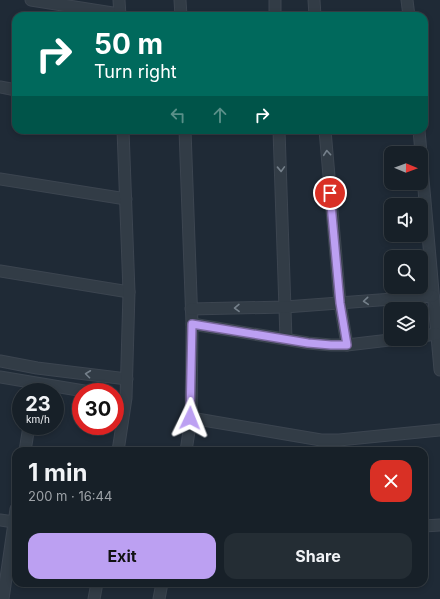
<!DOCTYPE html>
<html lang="en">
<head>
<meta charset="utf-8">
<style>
  body { margin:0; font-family:Inter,sans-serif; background:#242d34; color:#f1f3f6; height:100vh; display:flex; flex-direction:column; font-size:15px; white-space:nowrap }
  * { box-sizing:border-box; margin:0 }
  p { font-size:13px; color:#9ea3a8 }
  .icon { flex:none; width:22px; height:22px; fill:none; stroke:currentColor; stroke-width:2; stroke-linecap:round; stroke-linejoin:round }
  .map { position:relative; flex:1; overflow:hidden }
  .panel { position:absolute; left:12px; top:447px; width:416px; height:140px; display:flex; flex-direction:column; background:#172028; border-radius:12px; box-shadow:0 2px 6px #0003,0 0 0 1px #363e45 }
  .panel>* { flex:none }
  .hud { position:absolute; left:12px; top:12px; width:416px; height:122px; border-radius:12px; box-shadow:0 2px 6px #0003,0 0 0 1px #363e45; background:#00695c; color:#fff; overflow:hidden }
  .needle { width:26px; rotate:91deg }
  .tools { position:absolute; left:384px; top:146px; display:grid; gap:8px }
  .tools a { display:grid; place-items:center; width:44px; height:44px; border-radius:8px; background:#172028; box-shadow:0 2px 6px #0003,0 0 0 1px #363e45; font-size:20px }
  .speed { position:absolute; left:12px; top:383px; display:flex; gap:8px; font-size:20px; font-weight:700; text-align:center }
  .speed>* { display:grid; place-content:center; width:52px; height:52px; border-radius:50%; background:#172028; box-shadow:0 2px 6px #0003,0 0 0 1px #363e45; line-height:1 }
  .speed small { font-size:10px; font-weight:400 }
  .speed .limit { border:6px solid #d22; background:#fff; color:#111 }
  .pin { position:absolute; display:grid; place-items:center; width:34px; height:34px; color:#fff; margin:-17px; border:2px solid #fff; border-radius:50%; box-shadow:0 1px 4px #0007 }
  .me { position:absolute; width:44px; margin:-22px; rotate:2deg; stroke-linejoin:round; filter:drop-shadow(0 0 3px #0008) }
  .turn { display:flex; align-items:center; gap:14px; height:84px; padding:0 16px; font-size:18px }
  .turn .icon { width:52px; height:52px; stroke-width:2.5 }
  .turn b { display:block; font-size:28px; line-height:34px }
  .lanes { display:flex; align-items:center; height:38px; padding:0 16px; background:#0003; justify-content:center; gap:20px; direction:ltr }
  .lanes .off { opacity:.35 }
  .round { display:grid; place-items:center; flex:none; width:42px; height:42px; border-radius:12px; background:#242d34 }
  .head { display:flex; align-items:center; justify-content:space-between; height:68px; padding:0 16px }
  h1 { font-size:24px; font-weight:700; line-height:30px }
  .primary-button { display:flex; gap:8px; margin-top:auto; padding:8px 16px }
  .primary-button a { flex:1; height:46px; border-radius:12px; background:#bca0f2; color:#111; font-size:16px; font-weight:700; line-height:46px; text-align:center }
  .primary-button a+a { background:#242d34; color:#f1f3f6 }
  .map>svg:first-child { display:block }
</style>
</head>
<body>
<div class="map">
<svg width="440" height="599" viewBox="0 0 440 599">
  <rect width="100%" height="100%" fill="#1f2a36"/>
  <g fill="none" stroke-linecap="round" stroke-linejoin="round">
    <defs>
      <g id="street">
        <polyline points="31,0 119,14"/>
        <polyline points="119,0 120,16"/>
        <polyline points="180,0 181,16"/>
        <polyline points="275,0 275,16"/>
        <polyline points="314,0 315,16"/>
        <polyline points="407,0 409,16"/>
        <polyline points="0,87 16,90"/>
        <polyline points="185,130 192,324 191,418 186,451"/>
        <polyline points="279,130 286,339"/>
        <polyline points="325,130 340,303 347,345"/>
        <polyline points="419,130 421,153"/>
        <polyline points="421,156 440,370"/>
        <polyline points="0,179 126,199"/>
        <polyline points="0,271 129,292"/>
        <polyline points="191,309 285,307 433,296"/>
        <polyline points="192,324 308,343 331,345 347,345 398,339"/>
        <polyline points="421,336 437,334"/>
        <polyline points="0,361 37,368 127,379"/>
        <polyline points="0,377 90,392"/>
        <polyline points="191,418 321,440 339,440 440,430"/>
        <polyline points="25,451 29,426"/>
        <polyline points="118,451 126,398 129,292 123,130"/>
        <polyline points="0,520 14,522"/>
        <polyline points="424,526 440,525"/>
        <polyline points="3,599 16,509"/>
        <polyline points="94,599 97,583"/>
        <polyline points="159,599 162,583"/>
      </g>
    </defs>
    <use href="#street" stroke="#3c4550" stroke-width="13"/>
    <use href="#street" stroke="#323c46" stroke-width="11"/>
  </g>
  <defs><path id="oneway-chevron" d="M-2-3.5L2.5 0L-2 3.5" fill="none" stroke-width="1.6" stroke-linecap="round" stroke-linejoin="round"/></defs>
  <g stroke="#75808b">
    <use href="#oneway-chevron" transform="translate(327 153) rotate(-95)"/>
    <use href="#oneway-chevron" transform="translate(281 169) rotate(88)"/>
    <use href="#oneway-chevron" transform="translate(366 301) rotate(175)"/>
    <use href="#oneway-chevron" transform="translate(237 308) rotate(179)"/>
    <use href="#oneway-chevron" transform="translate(88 374) rotate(-173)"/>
  </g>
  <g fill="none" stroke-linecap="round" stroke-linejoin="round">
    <defs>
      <polyline id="route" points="190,418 192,324 308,343 331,345 347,345 340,303 330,193"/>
    </defs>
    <use href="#route" stroke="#7a689d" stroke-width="10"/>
    <use href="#route" stroke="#bca0f2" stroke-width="7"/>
  </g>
</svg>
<div class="tools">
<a><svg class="needle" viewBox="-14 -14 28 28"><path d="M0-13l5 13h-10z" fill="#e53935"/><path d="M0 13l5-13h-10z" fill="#9ea3a8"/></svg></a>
<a><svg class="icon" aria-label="sound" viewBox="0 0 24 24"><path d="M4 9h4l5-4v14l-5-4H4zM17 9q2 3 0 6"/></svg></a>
<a><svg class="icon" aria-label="search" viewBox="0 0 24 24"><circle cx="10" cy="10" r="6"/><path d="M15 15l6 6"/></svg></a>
<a><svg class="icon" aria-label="layers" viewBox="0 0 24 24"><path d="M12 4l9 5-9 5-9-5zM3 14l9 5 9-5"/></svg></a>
</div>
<div class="speed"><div>23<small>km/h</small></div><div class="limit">30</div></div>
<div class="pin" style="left:330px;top:193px;background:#d93025"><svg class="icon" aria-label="arrive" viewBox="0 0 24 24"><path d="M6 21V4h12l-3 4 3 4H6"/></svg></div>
<svg class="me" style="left:190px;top:418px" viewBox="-20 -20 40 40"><path d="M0-17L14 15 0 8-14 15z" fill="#bca0f2" stroke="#fff" stroke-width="4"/></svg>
<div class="hud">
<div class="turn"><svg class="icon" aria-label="right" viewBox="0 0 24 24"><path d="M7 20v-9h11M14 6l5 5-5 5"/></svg><div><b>50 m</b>Turn right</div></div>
<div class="lanes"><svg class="icon off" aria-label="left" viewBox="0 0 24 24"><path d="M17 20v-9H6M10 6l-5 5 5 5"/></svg><svg class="icon off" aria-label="ahead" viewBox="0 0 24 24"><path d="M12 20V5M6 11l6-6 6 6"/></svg><svg class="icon" aria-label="right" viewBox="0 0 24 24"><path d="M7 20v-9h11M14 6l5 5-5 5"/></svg></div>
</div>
<section class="panel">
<div class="head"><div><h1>1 min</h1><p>200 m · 16:44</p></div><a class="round" style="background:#d93025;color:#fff"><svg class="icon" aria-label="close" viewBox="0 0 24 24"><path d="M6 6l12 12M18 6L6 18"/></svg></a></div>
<div class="primary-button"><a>Exit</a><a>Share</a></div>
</section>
</div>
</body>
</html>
